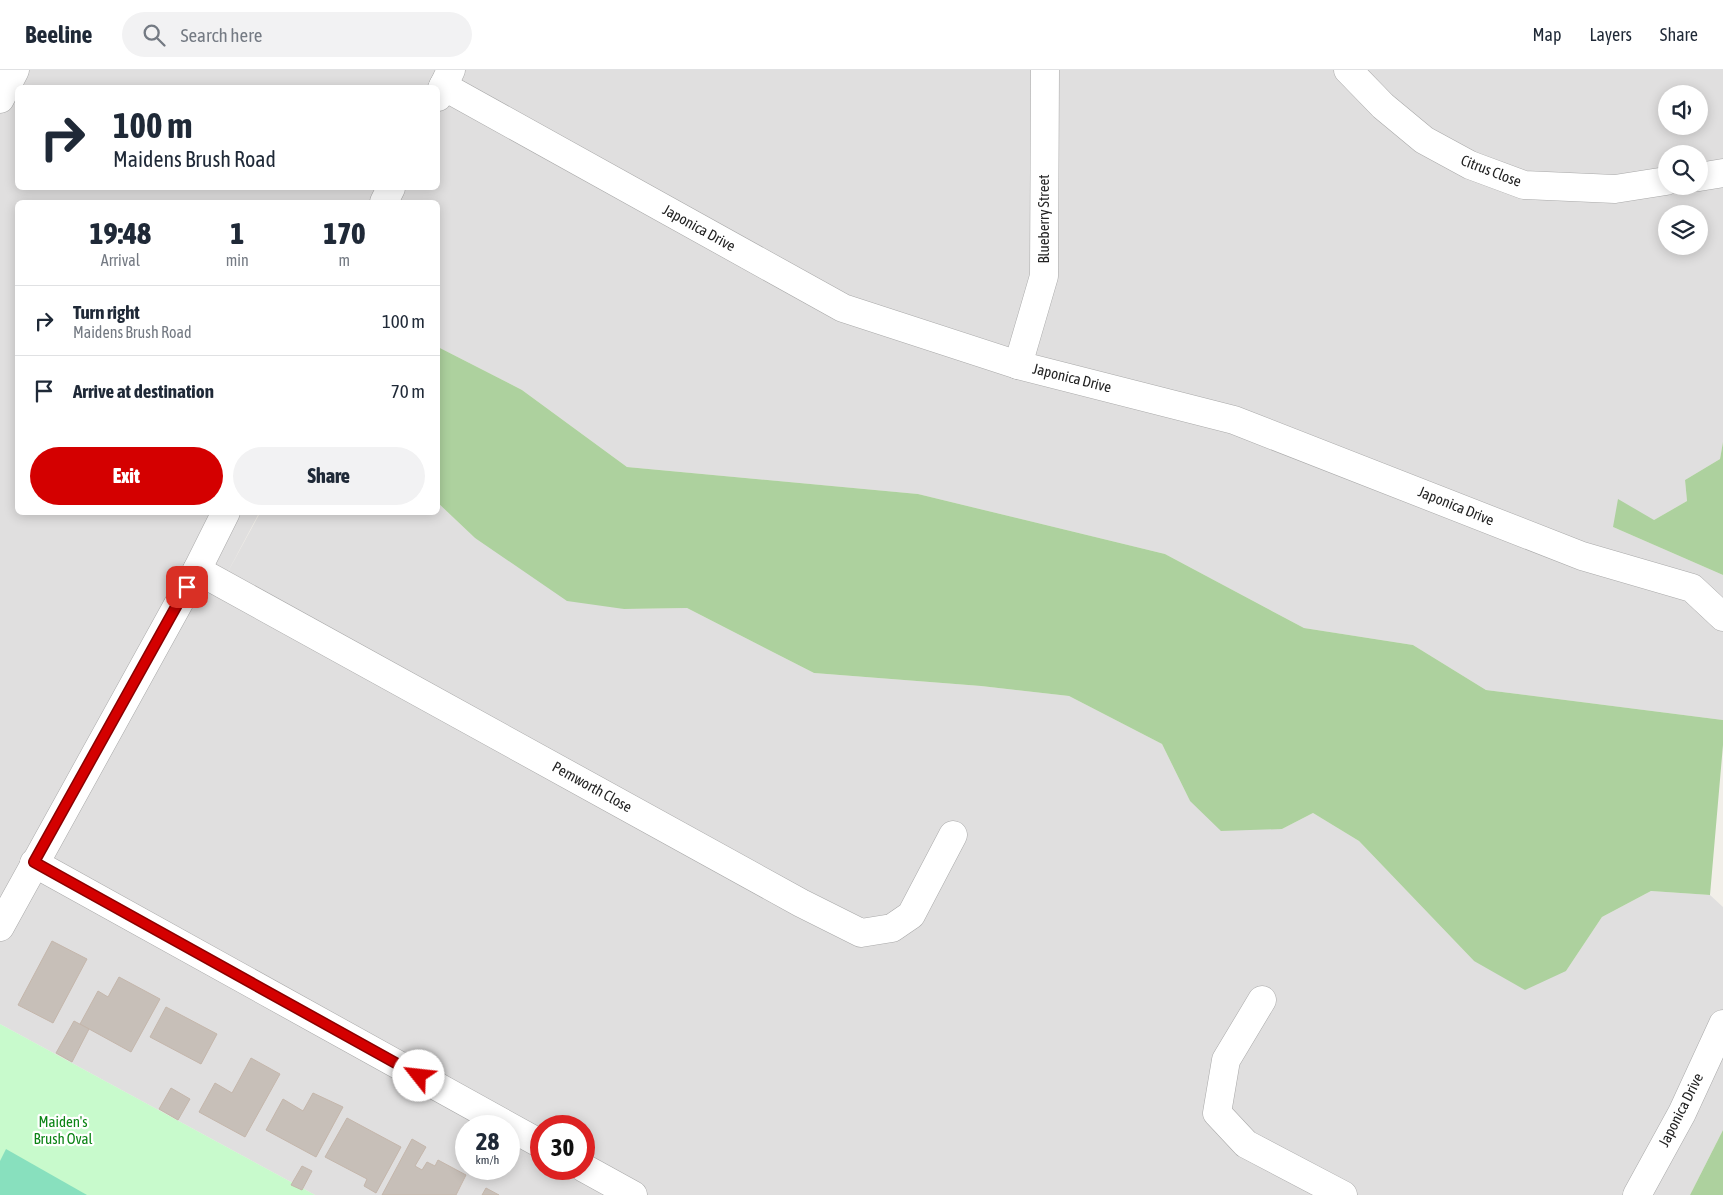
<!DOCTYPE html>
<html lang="en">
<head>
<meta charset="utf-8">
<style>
  body { margin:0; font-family:"Asap Condensed",sans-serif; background:#f2f2f3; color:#1f2937; height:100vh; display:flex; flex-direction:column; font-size:19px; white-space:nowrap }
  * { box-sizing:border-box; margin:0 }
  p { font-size:16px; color:#747a83 }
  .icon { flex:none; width:28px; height:28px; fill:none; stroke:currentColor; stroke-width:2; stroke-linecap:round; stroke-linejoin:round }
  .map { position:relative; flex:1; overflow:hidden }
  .side { position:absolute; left:15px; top:130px; width:425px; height:315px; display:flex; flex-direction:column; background:#fff; border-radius:8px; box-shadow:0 2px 12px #0003 }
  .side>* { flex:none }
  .guide { position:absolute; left:15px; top:15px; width:425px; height:105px; border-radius:8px; box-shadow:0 2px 12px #0003; background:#fff; color:#1f2937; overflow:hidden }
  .fabs { position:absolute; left:1658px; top:15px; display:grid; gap:10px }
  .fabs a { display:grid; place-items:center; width:50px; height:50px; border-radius:50%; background:#fff; box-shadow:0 2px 12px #0003; font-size:25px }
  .speed { position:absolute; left:455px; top:1045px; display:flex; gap:10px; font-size:25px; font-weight:700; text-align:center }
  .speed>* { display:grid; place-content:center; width:65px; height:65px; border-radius:50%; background:#fff; box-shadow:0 2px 12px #0003; line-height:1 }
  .speed small { font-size:12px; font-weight:400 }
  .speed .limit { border:8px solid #d22; background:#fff; color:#111 }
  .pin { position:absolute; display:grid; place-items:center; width:42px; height:42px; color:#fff; margin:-21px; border-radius:10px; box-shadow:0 2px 8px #0006 }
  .me { position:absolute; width:55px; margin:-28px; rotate:299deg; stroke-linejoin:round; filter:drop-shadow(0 0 4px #0008) }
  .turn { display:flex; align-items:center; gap:18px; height:105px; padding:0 15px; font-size:22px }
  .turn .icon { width:65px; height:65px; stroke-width:2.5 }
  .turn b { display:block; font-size:35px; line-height:42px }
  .eta { display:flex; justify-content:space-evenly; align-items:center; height:85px; text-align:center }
  .eta b { font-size:30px; font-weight:800; line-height:35px }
  .button { display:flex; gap:10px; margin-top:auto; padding:10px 15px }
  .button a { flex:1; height:58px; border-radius:30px; background:#d40000; color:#fff; font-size:20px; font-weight:800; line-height:58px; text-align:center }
  .button a+a { background:#f2f2f3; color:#1f2937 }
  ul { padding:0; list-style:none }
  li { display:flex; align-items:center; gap:15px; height:70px; padding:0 15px; border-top:1px solid #e0e1e3 }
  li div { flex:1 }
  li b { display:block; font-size:19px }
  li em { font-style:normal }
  header { display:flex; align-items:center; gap:30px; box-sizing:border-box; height:70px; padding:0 25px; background:#fff; border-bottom:1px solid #e0e1e3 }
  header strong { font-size:24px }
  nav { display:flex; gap:28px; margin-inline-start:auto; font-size:18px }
  .search { width:350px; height:45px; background:#f2f2f3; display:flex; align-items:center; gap:12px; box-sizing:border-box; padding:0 18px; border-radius:28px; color:#747a83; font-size:19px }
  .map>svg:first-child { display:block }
</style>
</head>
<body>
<header>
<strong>Beeline</strong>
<div class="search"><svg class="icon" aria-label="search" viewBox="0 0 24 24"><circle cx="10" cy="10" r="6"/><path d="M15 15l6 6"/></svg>Search here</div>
<nav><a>Map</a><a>Layers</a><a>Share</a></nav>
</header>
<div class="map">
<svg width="1723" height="1125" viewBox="0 0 1723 1125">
  <rect width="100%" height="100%" fill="#f2efe9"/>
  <path fill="#e0dfdf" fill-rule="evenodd" d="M0 0H1723V372L1720 389 1685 410 1687 431 1654 450 1613 457 1723 505V650L1486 620 1413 575 1304 558 1165 484 918 424 627 397 522 320 438 277V132H18V442L259 443 224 509 260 443 438 442V433L475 468 624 539 687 538 814 603 981 616 1069 626 1162 674 1190 731 1282 759 1313 743 1359 771 1474 891 1566 901 1602 847 1651 821 1710 825 1723 837V1060L1690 1125H315L0 954ZM18 18H438V118H18ZM1666 24H1699V56H1666ZM1666 84H1699V116H1666ZM1666 144H1699V176H1666ZM466 1056H509V1099H466ZM541 1056H584V1099H541Z"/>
  <g fill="#add19e">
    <polygon points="438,277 522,320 627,397 918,424 1165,484 1304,558 1413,575 1486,620 1723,650 1723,675 1710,825 1651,821 1602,847 1566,901 1525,920 1474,891 1359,771 1313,743 1282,759 1221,761 1190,731 1162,674 1069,626 981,616 814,603 687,538 624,539 567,531 475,468 438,433"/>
    <polygon points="1723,372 1723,505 1613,457 1618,429 1654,450 1687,431 1685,410 1720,389"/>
    <polygon points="1723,1060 1723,1125 1690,1125"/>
  </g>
  <polygon fill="#c8facc" points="0,954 315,1125 0,1125"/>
  <polygon fill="#88e0be" points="6,1079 87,1125 0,1125 0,1091"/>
  <g fill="#c7bfb8" stroke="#c4b6ab">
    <polygon points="52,871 87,889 53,953 18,935"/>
    <polygon points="119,907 160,929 131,982 80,954 98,921 108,927"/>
    <polygon points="166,937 217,964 201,994 150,967"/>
    <polygon points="74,951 89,959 72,992 56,983"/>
    <polygon points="251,988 280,1004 245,1067 199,1042 215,1013 232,1023"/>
    <polygon points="171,1018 190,1029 178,1050 159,1039"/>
    <polygon points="313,1023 343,1037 316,1087 266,1060 283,1029 303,1041"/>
    <polygon points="347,1048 401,1077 376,1123 364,1116 367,1109 325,1087"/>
    <polygon points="412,1069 426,1077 415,1096 422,1100 427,1092 435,1096 438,1090 466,1105 456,1125 382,1125"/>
    <polygon points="302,1096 312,1101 302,1120 291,1115"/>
    <polygon points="486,1118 499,1125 482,1125"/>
  </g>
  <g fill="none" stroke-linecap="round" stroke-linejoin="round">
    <defs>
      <g id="minor">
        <polyline points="1348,0 1383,36 1424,70 1470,95 1524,115 1615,119 1666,111"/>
        <polyline points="443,16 843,238 1018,295 1234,350 1582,486 1692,518 1723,547"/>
        <polyline points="0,29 15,0"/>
        <polyline points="1699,107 1723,103"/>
        <polyline points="1018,295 1044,206 1045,0"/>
        <polyline points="197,500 801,833 861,863 892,858 911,845 953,765"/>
        <polyline points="34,793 541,1074"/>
        <polyline points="1262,930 1226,990 1217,1043 1246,1074 1343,1125"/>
        <polyline points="584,1098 633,1125"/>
        <polyline points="1637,1125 1682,1043 1723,954"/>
      </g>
      <g id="tertiary">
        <polyline points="438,27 451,0"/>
        <polyline points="384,132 391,118"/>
        <polyline points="0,857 197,500 226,442"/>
      </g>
    </defs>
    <use href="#minor" stroke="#a9a9a9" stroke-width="29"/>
    <use href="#tertiary" stroke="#a9a9a9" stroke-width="29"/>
    <use href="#minor" stroke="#fff" stroke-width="28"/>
    <use href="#tertiary" stroke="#fff" stroke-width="28"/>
  </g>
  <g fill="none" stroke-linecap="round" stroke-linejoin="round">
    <defs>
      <polyline id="route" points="187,517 34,792 419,1006"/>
    </defs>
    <use href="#route" stroke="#8a0000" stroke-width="12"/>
    <use href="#route" stroke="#d40000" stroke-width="9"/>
  </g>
  <g text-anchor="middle" stroke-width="4.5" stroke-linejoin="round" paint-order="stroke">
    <g font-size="15" fill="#222" stroke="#fff">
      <text transform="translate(1491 101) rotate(21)" y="5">Citrus Close</text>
      <text transform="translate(1044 149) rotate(-90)" y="5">Blueberry Street</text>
      <text transform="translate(699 158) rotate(29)" y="5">Japonica Drive</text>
      <text transform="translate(1072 308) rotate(14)" y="5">Japonica Drive</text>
      <text transform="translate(1456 436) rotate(22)" y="5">Japonica Drive</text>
      <text transform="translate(592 717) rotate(29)" y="5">Pemworth Close</text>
      <text transform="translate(1681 1040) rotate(-63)" y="5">Japonica Drive</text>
    </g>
    <g font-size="15" fill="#0c8416" stroke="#fff">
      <text x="63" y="1057">Maiden's<tspan x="63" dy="17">Brush Oval</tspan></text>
    </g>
  </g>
</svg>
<div class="fabs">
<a><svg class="icon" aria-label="sound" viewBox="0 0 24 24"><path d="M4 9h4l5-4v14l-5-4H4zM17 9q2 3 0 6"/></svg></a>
<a><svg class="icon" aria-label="search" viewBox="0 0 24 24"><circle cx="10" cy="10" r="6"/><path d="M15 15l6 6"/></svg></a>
<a><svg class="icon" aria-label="layers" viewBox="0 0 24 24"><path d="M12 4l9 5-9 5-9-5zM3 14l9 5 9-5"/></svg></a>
</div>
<div class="speed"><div>28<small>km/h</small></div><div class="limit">30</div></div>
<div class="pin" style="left:187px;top:517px;background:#d93025"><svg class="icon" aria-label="arrive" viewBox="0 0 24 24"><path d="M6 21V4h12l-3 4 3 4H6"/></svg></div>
<svg class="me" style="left:419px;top:1006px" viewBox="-20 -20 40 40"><circle r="19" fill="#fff"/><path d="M0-13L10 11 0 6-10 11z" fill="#d40000"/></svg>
<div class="guide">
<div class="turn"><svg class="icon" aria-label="right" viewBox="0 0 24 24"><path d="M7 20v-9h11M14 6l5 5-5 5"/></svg><div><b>100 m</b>Maidens Brush Road</div></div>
</div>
<section class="side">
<div class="eta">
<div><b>19:48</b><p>Arrival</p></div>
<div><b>1</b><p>min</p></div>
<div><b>170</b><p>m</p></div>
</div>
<ul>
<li><svg class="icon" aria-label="right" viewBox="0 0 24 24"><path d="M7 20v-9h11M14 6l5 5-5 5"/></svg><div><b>Turn right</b><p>Maidens Brush Road</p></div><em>100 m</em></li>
<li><svg class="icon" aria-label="arrive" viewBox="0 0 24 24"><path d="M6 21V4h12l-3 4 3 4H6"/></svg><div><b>Arrive at destination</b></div><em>70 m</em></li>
</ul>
<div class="button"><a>Exit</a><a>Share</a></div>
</section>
</div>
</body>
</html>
